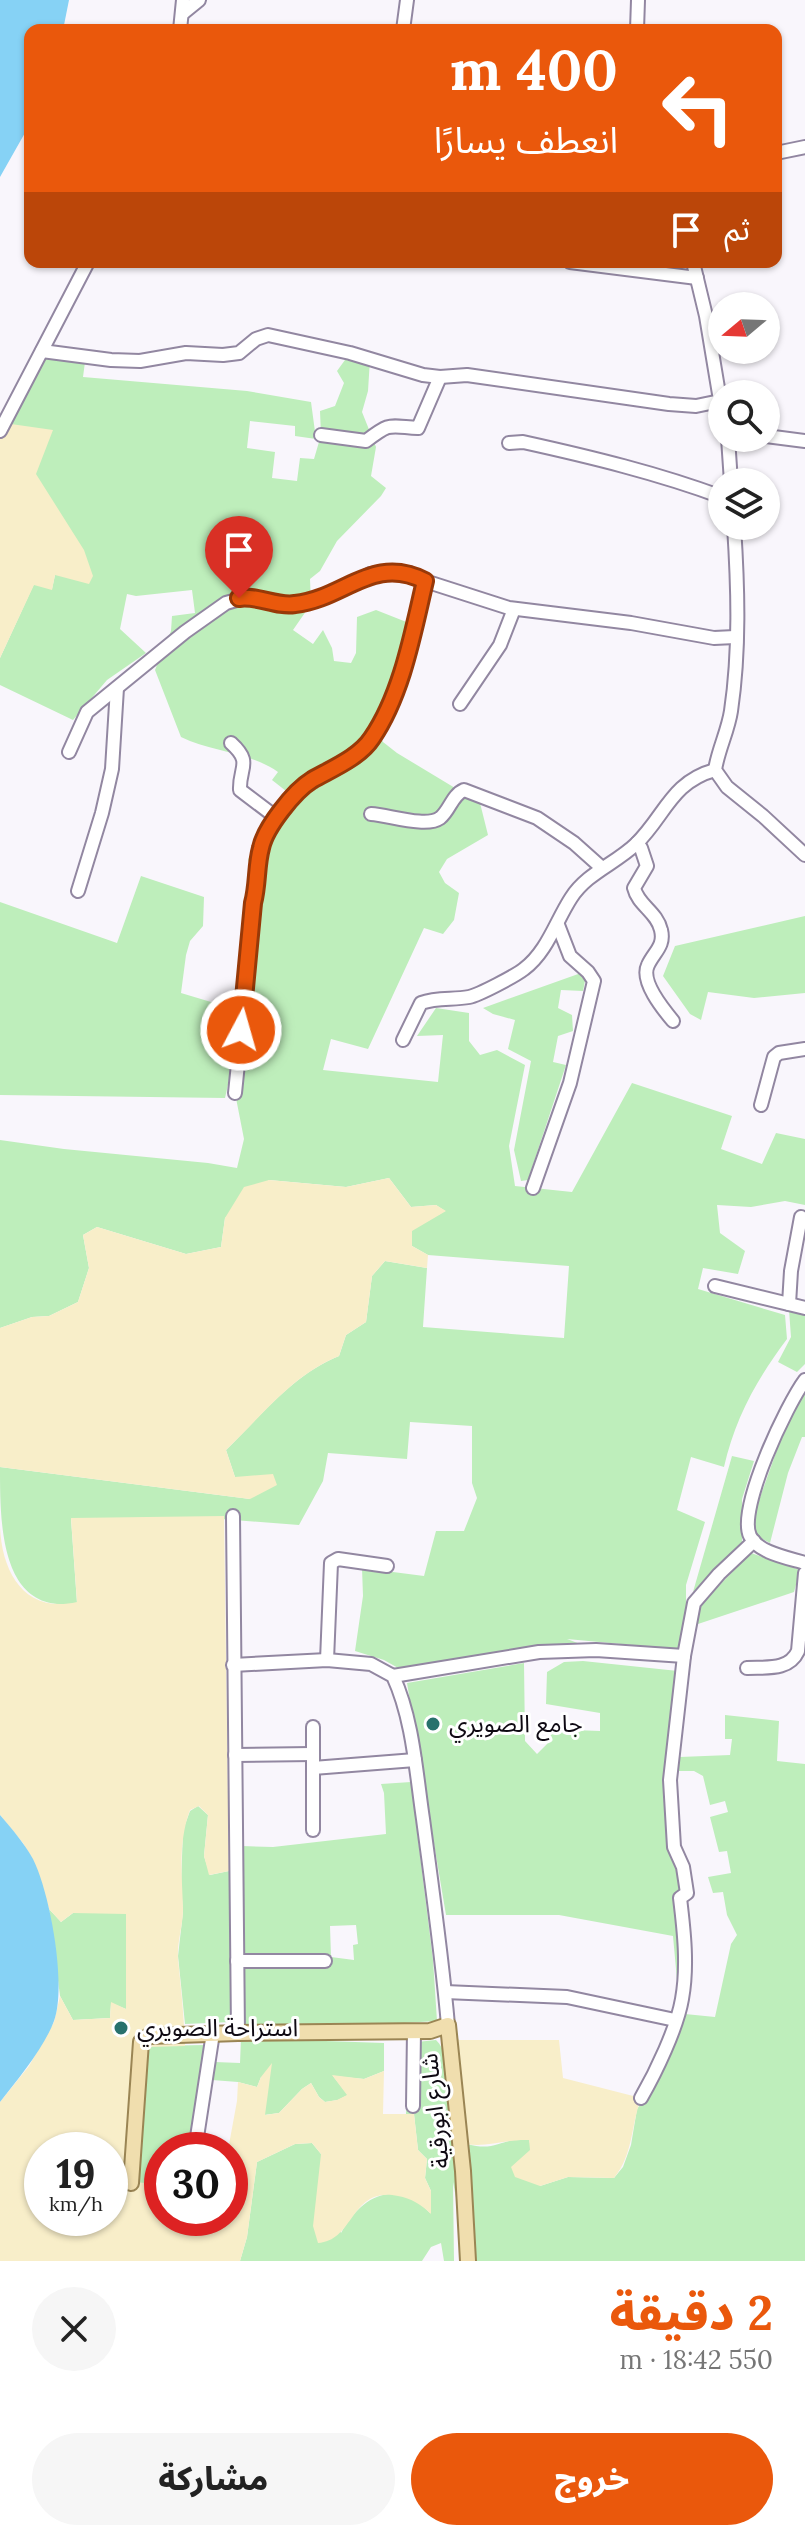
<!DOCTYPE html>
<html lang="ar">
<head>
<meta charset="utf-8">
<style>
  body { margin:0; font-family:Lora,"Noto Sans Arabic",serif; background:#f6f6f6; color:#222; direction:rtl; height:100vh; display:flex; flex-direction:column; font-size:30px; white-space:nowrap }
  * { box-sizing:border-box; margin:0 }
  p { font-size:26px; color:#767676 }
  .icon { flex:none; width:44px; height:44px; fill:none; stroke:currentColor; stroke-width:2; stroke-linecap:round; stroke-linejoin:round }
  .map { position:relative; height:2261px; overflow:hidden; direction:ltr }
  .side { display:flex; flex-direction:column; background:#fff; flex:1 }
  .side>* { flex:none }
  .guide { position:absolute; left:24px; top:24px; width:758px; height:244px; border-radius:16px; box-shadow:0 2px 6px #0004; direction:rtl; background:#ea580c; color:#fff; overflow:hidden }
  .needle { width:52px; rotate:251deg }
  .tools { position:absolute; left:708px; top:292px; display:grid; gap:16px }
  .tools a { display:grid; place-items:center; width:72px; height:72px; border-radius:50%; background:#fff; box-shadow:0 2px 6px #0004; font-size:40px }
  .speed { position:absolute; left:24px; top:2132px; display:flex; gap:16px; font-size:40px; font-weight:700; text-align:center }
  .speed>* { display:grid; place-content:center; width:104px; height:104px; border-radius:50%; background:#fff; box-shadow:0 2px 6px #0004; line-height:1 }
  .speed small { font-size:20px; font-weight:400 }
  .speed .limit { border:12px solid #d22; background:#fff; color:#111 }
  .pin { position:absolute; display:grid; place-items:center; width:68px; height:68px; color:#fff; margin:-82px -34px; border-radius:50% 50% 50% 0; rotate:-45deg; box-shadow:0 0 8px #0007 }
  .pin .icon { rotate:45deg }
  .me { position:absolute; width:88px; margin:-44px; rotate:6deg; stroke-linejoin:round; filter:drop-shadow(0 0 6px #0008) }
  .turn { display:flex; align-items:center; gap:28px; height:168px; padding:0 32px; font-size:36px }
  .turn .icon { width:104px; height:104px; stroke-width:2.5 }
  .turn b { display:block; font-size:56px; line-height:68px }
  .then { display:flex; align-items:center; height:76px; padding:0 32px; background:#0003; gap:16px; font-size:30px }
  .round { display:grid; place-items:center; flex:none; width:84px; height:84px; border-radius:42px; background:#f6f6f6 }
  .head { display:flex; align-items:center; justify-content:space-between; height:136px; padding:0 32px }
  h1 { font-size:48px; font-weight:800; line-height:60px; color:#ea580c }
  .primary-button { display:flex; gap:16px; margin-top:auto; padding:16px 32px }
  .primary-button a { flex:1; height:92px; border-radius:48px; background:#ea580c; color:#fff; font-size:32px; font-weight:800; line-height:92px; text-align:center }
  .primary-button a+a { background:#f6f6f6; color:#222 }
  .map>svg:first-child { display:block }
</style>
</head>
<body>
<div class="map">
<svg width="805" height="2261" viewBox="0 0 805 2261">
  <rect width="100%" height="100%" fill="#f9f6fc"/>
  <g fill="#beeebb" fill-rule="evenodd">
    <path d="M42 351 85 362 83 377 247 391 311 402 316 439 295 436V426L250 421 247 448 275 452 272 478 297 481 300 458 314 459 321 435 320 411 335 406 344 383 337 371 350 353 370 359 368 391 362 412 376 447 371 476 386 488 381 496 337 541 320 571 310 579 311 604 293 630 313 644 323 630 332 648 334 661 351 663 356 653 357 617 376 610 414 625 400 654 398 690 376 730 383 742 397 753 460 791 478 795 488 835 447 859 439 872 445 883 459 893 454 920 443 934 424 928 368 1049 331 1039 323 1070 438 1082 443 1035 417 1036 436 1008 469 1013V1041L480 1055 497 1050 525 1065 509 1146 515 1186 572 1192 632 1083 732 1116 721 1149 762 1164 776 1133 805 1139V1205L785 1201 751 1207 717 1205 720 1233 745 1251 738 1274 703 1268 698 1289 785 1315 787 1339C757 1379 735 1418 724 1467L691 1457 677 1510 705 1522 686 1585V1650L567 1639 596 1650 407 1673 384 1660 355 1651 363 1596 362 1568 424 1576 436 1531H464L477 1498 472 1483V1426L410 1422 407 1459 328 1453 323 1481 299 1525 195 1517 71 1519 77 1603C0 1616 0 1524 0 1467L250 1499 235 1477 226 1450C261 1416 292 1375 339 1356L346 1335 366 1322 372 1276 385 1261 427 1268 423 1327 564 1338 569 1266 428 1255 412 1246V1230L445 1211 436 1205 411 1207 389 1178 346 1187 269 1180 225 1218 221 1247 186 1254 97 1227 83 1235 89 1268 78 1302 49 1316 32 1317 0 1328V1140L64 1149 208 1163 237 1168 244 1139 235 1093 258 887 248 860 257 836 286 791 272 780 278 772C250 752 212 752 181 737L155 670 171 631 172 616 195 613 192 590 136 596 127 594 120 629 146 653 107 680 73 720 0 685V658L34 584 52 589 55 575 52 502 4 423Z"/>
    <polygon points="141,876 204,897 203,926 190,941 186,955 181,993 231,1008 229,1080 225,1098 0,1095 0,902 117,943"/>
    <polygon points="805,916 805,993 754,998 708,992 701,1020 690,1014 663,976 675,946"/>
    <polygon points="581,973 585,981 583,991 561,990 558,1008 572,1015 573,1031 558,1036 553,1062 566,1065 528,1180 521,1181 514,1150 531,1061 508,1049 515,1020 493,1014 483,1008"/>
    <polygon points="789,1310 805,1315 805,1364 797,1372 778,1362 791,1337"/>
    <polygon points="805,1391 805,1437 802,1437 788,1473 770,1543 755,1535 753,1517 788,1419"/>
    <polygon points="732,1456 754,1461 742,1499 742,1542 693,1592"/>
    <polygon points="751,1553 800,1570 794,1592 695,1625 698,1607"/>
    <polygon points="583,1661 678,1671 670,1780 687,1893 680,1899 685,1937 689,2007 677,1980 673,1936 559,1915 446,1915 407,1683 524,1663 525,1741 537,1754 547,1744 549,1732 573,1730 600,1731 600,1713 546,1704 547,1672 564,1662"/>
    <path d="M725 1715 779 1721 777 1761 805 1764V2261H468L453 2182 454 2261H444L441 2243 431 2247 422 2261H240L247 2237 257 2162 295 2144 312 2143 321 2154 341 2233C361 2196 396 2177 430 2213L431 2191 425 2178 427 2159 418 2150 414 2114H406L407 2043 436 2040C454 2056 451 2116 453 2140 466 2144 478 2148 491 2146 508 2142 510 2139 529 2139L540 2186 568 2177 614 2178 623 2167 631 2145 637 2109 661 2076 685 2014 715 2017 731 1944 737 1935 727 1915 723 1892 713 1893 708 1877 731 1873 727 1851 719 1852 710 1817 728 1812 725 1801 710 1805 703 1776 694 1771H678L680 1757 730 1755 732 1739H725Z"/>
    <path d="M411 1782 433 1960 437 2021 370 2025 244 2024 241 1846 273 1847 386 1834 384 1793 381 1784ZM356 1925 358 1944 353 1945 354 1960 331 1957 330 1926Z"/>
    <polygon points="198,1806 208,1815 204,1856 210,1875 229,1871 231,2022 185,2024 178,1956 183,1912 181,1884 183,1830 190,1811"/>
    <polygon points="49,1909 61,1922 73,1913 126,1913 126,2009 111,2003 110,2018 73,2020 60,1996"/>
    <polygon points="241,2038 384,2043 384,2071 364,2079 333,2076 348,2095 338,2100 325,2102 319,2097 311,2083 302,2089 279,2113 264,2115 261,2077 257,2087 238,2082 212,2080 215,2062 240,2063"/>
    <polygon points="205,2045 188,2150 162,2150 162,2176 156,2176 156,2184 135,2183 149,2046"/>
  </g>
  <g fill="#f8eec9" fill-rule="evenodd">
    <polygon points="0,419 4,423 53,430 36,474 84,550 93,576 89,584 55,575 52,590 34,585 0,658"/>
    <path d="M389 1178 411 1207 436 1205 446 1211 412 1231V1246L428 1255 427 1268 385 1261 372 1276 366 1322 346 1335 339 1356C292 1375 262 1416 226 1450L235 1477 273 1474 277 1485 250 1499 0 1467V1328L32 1317 49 1316 78 1302 89 1268 83 1235 97 1227 186 1254 221 1247 225 1218 244 1187 269 1180 346 1187Z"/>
    <path d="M224 1516 229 1871 209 1875 204 1856 208 1815 199 1806 190 1810C178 1842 182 1875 183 1909 183 1926 177 1942 178 1959 181 1988 184 2016 185 2046L149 2047 135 2182 155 2184 156 2176H162V2218H230L228 2150 237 2101 238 2082 257 2087 261 2077 272 2063 265 2115 279 2113 302 2089 311 2083 319 2097 325 2102 337 2100 347 2095 332 2075 364 2079 384 2071 383 2114H414L418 2150 427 2159 425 2178 431 2191V2214C422 2205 411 2198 398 2196 350 2186 355 2241 318 2243L313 2226 321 2154 312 2143 295 2144 257 2162 247 2237 240 2261H0V2102L29 2066 54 2022 60 1996 73 2020 110 2018 111 2002 126 2009V1914L73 1913 61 1922 49 1909 33 1860 23 1843 0 1815V1527C2 1573 25 1614 77 1602L71 1518ZM42 2150H110V2218H42Z"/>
    <path d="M448 2025 459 2040H559L563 2078 641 2098C631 2126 633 2155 614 2178L568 2177 540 2186 515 2177 511 2167 530 2150 529 2140C504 2139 485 2149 460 2143Z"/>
  </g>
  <g fill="#86d2f5">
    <polygon points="0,0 69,0 63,30 30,30 30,124 0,177"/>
    <path d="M0 1815C12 1829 24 1843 33 1859 50 1893 67 1985 54 2021 44 2048 18 2079 0 2102Z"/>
  </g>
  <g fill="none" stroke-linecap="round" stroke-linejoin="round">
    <defs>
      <g id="minor">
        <polyline points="183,13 199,0"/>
        <polyline points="180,30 183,0"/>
        <polyline points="403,30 407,0"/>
        <polyline points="637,30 638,0"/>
        <polyline points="776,153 805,147"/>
        <polyline points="570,262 697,278"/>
        <polyline points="693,262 706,316 721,406"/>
        <polyline points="42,351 111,360 140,361 186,353 223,355 239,353 256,339 268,335 350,353 423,375 440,377 467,375 669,404 696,406 720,401"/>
        <polyline points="0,431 88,262"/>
        <path d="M321 435 366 441C391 422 388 426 418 428L440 377"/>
        <polyline points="766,436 805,441"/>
        <polyline points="728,438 731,482"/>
        <path d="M509 443 523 442C591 457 657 473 722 497"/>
        <path d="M734 526C738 587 740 650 731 711 728 731 718 750 715 770L727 787 763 816 805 855"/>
        <polyline points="460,704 500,645 514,609"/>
        <path d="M231 743C253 763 239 767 240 790L277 818"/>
        <polyline points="69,752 87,712 185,632 226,603 247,597 294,605 341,590 370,574 410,573 425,581 509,608 631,623 714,638 735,637"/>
        <path d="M371 814C389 815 426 828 440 818 450 810 452 795 464 790L537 818 574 843 602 868"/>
        <path d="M637 843 641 848 647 866 634 888C638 905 657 912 661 930 665 946 654 952 648 965 640 981 663 1009 673 1021"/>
        <polyline points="78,891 102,813 112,769 117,688"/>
        <path d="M403 1040 421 1003C437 997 453 1000 469 997 479 995 515 976 524 969 547 952 556 921 571 898 587 873 615 864 636 844 665 816 671 782 715 770"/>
        <path d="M235 1093 260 849C267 831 286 798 301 787 323 770 356 762 372 738 402 694 413 632 425 581"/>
        <polyline points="761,1105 774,1057 779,1053 805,1049"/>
        <polyline points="533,1188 570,1083 594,981 588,972 570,956 558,925"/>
        <polyline points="715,1286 805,1308"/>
        <polyline points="789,1304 791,1271 801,1217"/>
        <path d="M805 1380C787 1404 737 1509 750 1536 758 1553 789 1558 805 1563"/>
        <polyline points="233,1516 238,2033"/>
        <polyline points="327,1660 331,1563 338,1559 387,1566"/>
        <path d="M233 1665 327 1660 371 1664 393 1676C413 1719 416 1772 423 1819 432 1887 442 1956 448 2025"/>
        <path d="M747 1668C766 1667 789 1671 798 1651L805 1573"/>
        <polyline points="393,1676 539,1652 596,1650 684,1656"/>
        <polyline points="313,1727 313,1830"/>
        <polyline points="235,1755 313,1754"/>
        <polyline points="313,1768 415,1760"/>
        <polyline points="237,1961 325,1961"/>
        <polyline points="445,1992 567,1997 675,2020"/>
        <path d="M641 2098C656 2072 677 2028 682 1999 688 1966 684 1931 680 1898L687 1893 683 1867 674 1847 670 1780 684 1656 694 1603 719 1574 754 1541"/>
        <polyline points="413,2106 414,2031"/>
        <polyline points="195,2150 213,2033"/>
      </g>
      <polyline id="major" points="131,2183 141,2042 149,2036 238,2033 430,2031 448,2025 463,2171 468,2261"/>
    </defs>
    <use href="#minor" stroke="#9287a1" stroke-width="16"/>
    <use href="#major" stroke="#9a8554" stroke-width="18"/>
    <use href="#minor" stroke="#fff" stroke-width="12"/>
    <use href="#major" stroke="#f0deae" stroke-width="14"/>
  </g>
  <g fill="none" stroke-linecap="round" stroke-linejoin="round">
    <defs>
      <path id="route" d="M239 598C258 595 276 607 295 604 344 599 373 554 425 581 413 632 402 694 372 738 359 758 331 769 312 780 294 791 265 828 261 848 256 866 258 885 253 903L241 1030"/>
    </defs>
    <use href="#route" stroke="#983908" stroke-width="20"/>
    <use href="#route" stroke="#ea580c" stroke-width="14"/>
  </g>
  <g fill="#28716c" stroke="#fff" stroke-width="3">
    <circle cx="433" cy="1724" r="8"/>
    <circle cx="121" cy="2028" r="8"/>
  </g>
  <g text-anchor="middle" stroke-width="6" stroke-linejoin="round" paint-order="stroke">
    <g font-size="24" fill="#0e0912" stroke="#fff" text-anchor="start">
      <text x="449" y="1732">جامع الصويري</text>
      <text x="137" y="2036">استراحة الصويري</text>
    </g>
    <g font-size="24" fill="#0e0912" stroke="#fff">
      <text transform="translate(435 2111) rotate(-96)" y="8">شارع ابورقية</text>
    </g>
  </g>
</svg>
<div class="tools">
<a><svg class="needle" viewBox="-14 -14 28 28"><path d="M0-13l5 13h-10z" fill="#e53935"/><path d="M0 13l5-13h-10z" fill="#767676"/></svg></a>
<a><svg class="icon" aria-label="search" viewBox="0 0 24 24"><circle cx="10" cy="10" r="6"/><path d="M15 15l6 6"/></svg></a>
<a><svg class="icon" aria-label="layers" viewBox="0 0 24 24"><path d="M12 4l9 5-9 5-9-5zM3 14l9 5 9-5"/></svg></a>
</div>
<div class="speed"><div>19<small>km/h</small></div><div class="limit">30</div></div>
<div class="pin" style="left:239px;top:598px;background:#d93025"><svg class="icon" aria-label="arrive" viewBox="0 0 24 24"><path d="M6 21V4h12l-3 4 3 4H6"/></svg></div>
<svg class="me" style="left:241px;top:1030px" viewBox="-20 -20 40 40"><circle r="17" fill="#ea580c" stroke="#fff" stroke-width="3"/><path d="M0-11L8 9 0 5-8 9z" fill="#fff"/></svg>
<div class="guide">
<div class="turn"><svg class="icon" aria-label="left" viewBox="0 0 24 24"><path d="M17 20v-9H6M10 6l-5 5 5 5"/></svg><div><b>400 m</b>انعطف يسارًا</div></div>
<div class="then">ثم<svg class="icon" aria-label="arrive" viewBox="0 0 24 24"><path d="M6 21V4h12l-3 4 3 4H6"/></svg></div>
</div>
</div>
<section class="side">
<div class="head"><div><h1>2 دقيقة</h1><p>550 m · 18:42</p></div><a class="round"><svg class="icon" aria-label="close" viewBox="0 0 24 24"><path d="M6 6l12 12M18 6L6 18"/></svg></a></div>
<div class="primary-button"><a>خروج</a><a>مشاركة</a></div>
</section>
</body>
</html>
